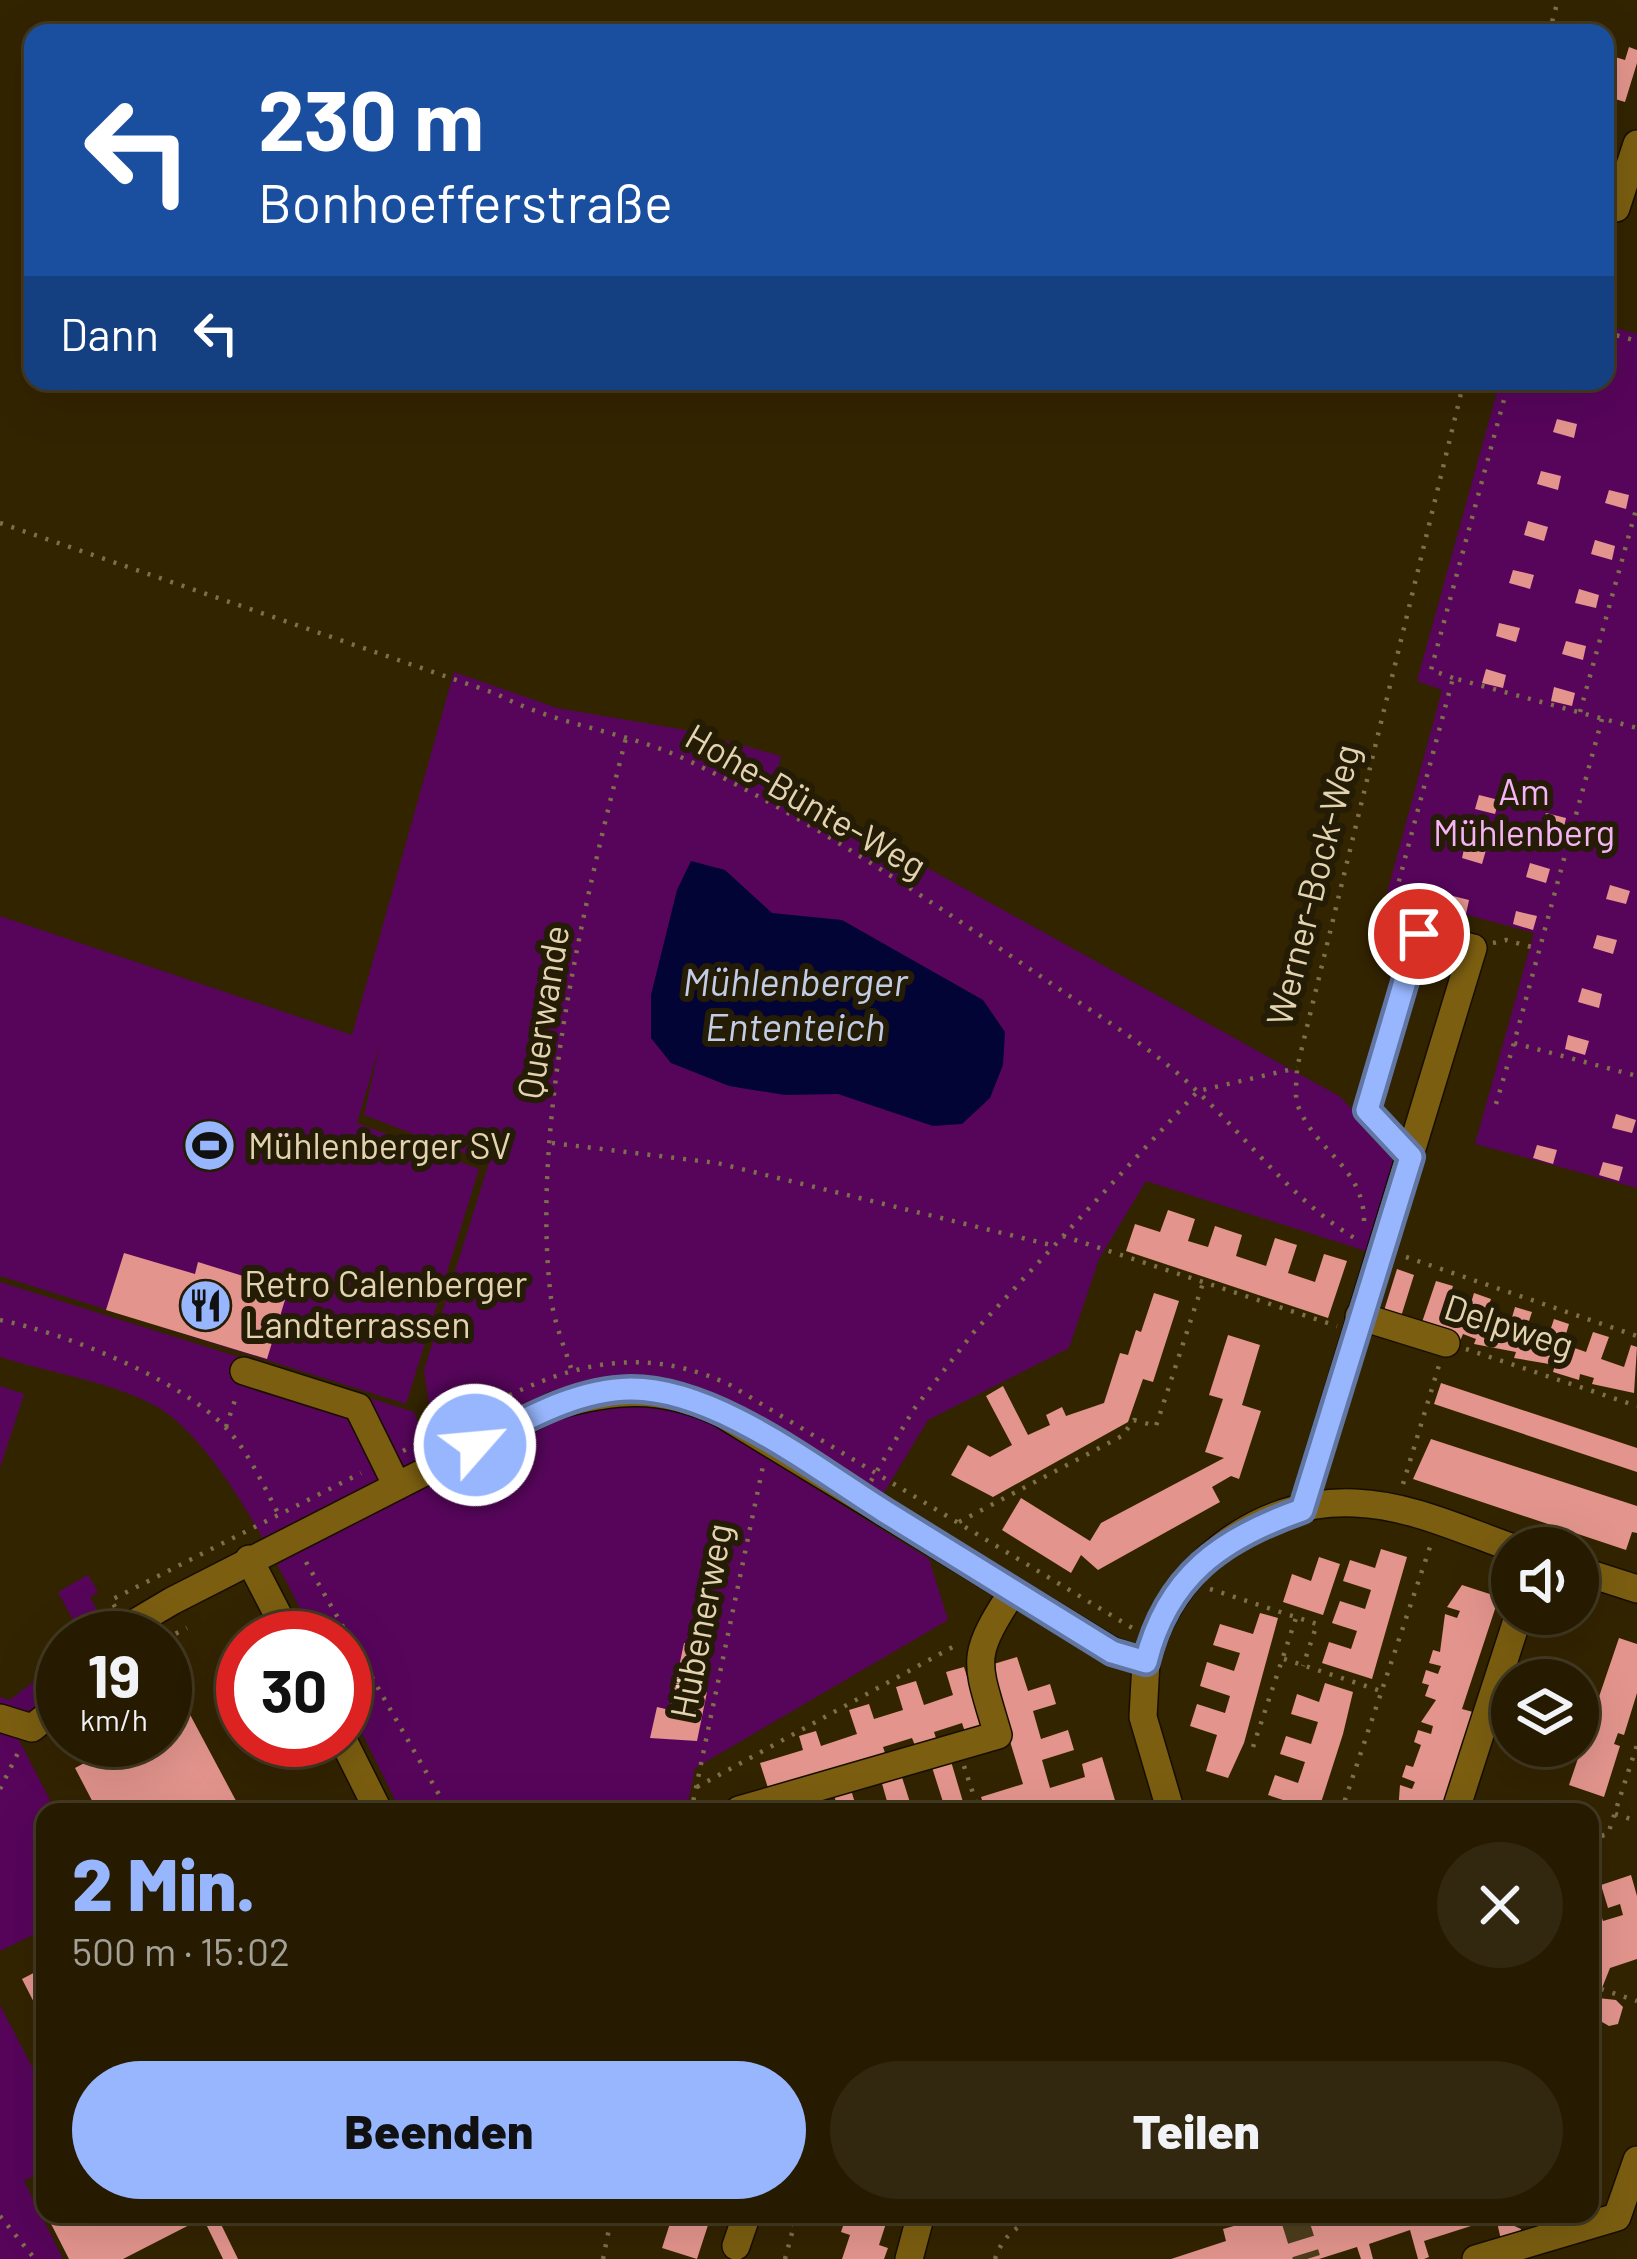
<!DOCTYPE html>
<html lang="de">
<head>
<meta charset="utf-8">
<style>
  body { margin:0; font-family:Barlow,sans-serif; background:#32280f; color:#f1f3f6; height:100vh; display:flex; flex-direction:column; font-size:45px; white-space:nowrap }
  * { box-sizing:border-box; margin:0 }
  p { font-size:39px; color:#a4a199 }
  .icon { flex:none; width:66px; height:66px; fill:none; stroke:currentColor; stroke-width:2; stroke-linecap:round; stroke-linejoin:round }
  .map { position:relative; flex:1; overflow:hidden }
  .details { position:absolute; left:36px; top:1803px; width:1563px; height:420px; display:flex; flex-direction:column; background:#261b00; border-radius:24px; box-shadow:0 12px 48px #0002,0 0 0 3px #423922 }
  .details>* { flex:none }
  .hud { position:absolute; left:24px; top:24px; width:1590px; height:366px; border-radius:24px; box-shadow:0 12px 48px #0002,0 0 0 3px #423922; background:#1a4fa0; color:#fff; overflow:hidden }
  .buttons { position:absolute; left:1491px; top:1527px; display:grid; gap:24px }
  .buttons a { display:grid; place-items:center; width:108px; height:108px; border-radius:50%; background:#261b00; box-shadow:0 12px 48px #0002,0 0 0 3px #423922; font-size:60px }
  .speed { position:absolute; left:36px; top:1611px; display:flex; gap:24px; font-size:60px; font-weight:700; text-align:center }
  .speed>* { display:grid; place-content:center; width:156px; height:156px; border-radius:50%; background:#261b00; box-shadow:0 12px 48px #0002,0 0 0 3px #423922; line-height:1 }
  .speed small { font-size:30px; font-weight:400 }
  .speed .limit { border:18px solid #d22; background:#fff; color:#111 }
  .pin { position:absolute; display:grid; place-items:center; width:102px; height:102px; color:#fff; margin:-51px; border:6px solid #fff; border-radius:50%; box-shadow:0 3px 12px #0007 }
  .me { position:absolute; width:132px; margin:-66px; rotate:63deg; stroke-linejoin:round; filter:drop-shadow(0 0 9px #0008) }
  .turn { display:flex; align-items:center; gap:42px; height:252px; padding:0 36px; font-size:54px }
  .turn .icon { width:156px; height:156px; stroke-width:2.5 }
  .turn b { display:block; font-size:84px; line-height:102px }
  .then { display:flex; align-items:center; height:114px; padding:0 36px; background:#0003; gap:24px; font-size:45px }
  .round { display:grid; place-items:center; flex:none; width:126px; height:126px; border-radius:63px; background:#32280f }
  .head { display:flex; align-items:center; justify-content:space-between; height:204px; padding:0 36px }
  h1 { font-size:72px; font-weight:800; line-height:90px; color:#97b6fd }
  .action { display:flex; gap:24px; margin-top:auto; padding:24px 36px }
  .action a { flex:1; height:138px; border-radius:72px; background:#97b6fd; color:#111; font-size:48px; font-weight:800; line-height:138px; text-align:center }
  .action a+a { background:#32280f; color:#f1f3f6 }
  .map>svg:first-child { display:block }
</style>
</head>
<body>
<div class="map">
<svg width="1637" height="2259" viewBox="0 0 1637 2259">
  <rect width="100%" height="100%" fill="#332400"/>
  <g fill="#57055b">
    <polygon points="1605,325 1637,334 1637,1188 1475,1144 1534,933 1387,893 1442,690 1417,681 1500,381 1605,381"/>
    <path d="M454 672 557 708 691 731 781 756 774 783 1339 1096 1403 1160 1372 1253 1146 1181 1099 1259 1069 1348 928 1420 880 1499C791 1446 686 1355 579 1386 529 1400 482 1430 436 1452L424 1370 489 1163 364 1115 380 1044 357 1123 479 1169 406 1404 0 1276V916L352 1035Z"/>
    <path d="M0 1282 414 1412 437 1474 575 1410 629 1402 689 1410 929 1559 948 1620 695 1768 686 1812H401L345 1699V1638H315C281 1571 218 1438 152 1404 107 1381 48 1372 0 1357Z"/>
    <polygon points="0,1386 24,1394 0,1468"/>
    <polygon points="88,1575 98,1592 90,1597 104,1623 81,1635 58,1592"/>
    <polygon points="63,1659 63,1700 18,1738 56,1812 45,1812 45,1929 0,1951 0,1697 10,1700"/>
    <polygon points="0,2005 45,2092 45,2170 24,2181 63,2259 0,2259"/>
  </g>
  <polygon fill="#010434" points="691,861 725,870 772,913 842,920 983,1000 1005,1032 1003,1065 990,1098 962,1124 933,1126 838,1094 785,1095 729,1086 671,1063 651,1038 651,995 677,890"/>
  <g fill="#e3958d">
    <polygon points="1629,47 1637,50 1637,63 1625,102 1605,96 1605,54 1625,60"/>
    <polygon points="1605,140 1616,143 1606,179 1605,179"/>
    <polygon points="1557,419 1577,424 1574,438 1553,432"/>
    <polygon points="1541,471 1561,476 1558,490 1537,484"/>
    <polygon points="1609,490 1629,495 1626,509 1605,503"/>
    <polygon points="1528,521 1548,527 1544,541 1524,535"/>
    <polygon points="1595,540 1615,546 1612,560 1591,554"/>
    <polygon points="1513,570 1534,575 1530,589 1509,583"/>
    <polygon points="1579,589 1599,595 1596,608 1575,603"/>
    <polygon points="1499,623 1520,628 1516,642 1496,636"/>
    <polygon points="1566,641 1586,646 1583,660 1562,654"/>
    <polygon points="1486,669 1506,675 1503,688 1482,683"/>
    <polygon points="1554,687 1575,693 1572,706 1551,701"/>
    <polygon points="1479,795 1499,800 1495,814 1475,809"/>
    <polygon points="1546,813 1566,818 1563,832 1542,826"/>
    <polygon points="1465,845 1486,850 1482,864 1462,858"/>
    <polygon points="1530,863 1550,869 1546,883 1526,877"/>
    <polygon points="1610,885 1630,891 1626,904 1606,899"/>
    <polygon points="1449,895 1469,900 1466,914 1445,909"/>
    <polygon points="1516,911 1537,916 1533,930 1513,924"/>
    <polygon points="1597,935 1617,940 1613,954 1593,948"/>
    <polygon points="1582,988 1602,994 1599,1008 1578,1002"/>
    <polygon points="1568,1035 1589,1041 1585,1055 1565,1049"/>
    <polygon points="1616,1114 1636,1120 1632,1133 1612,1128"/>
    <polygon points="1537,1145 1557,1150 1553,1164 1533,1158"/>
    <polygon points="1603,1162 1623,1167 1619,1181 1599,1175"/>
    <polygon points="1168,1210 1195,1219 1188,1241 1208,1247 1215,1226 1242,1235 1236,1256 1266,1266 1275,1238 1297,1245 1288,1273 1315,1282 1324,1254 1347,1261 1328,1318 1126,1251 1135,1224 1160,1232"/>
    <polygon points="124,1253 195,1274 198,1262 288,1290 267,1359 106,1310"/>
    <polygon points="1397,1269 1414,1275 1399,1323 1382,1317"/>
    <polygon points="1436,1281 1453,1286 1446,1307 1468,1313 1474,1293 1491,1299 1484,1320 1509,1328 1515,1307 1532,1312 1525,1333 1547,1340 1554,1319 1569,1324 1563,1344 1586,1352 1593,1332 1609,1337 1601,1359 1624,1367 1631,1345 1637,1347 1634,1393 1592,1384 1594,1378 1580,1374 1579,1380 1553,1372 1555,1365 1514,1358 1516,1352 1474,1344 1476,1339 1463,1334 1460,1341 1420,1328"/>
    <polygon points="1154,1293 1179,1301 1153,1382 1143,1379 1128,1422 993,1497 951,1475 968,1445 990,1457 1012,1445 986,1396 1003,1386 1028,1435 1050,1425 1046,1415 1062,1407 1066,1416 1104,1403 1120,1353 1128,1355 1136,1330 1141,1332"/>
    <polygon points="1228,1335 1260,1345 1242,1405 1261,1411 1239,1479 1231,1476 1212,1487 1220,1502 1098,1570 1081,1555 1071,1573 1002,1530 1021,1498 1090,1541 1101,1523 1224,1458 1205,1452 1223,1399 1209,1395"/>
    <polygon points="1441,1383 1637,1448 1637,1472 1434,1404"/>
    <polygon points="1431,1439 1637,1506 1637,1533 1632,1532 1626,1550 1413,1479"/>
    <polygon points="1381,1549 1407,1557 1372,1679 1322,1663 1329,1642 1351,1649 1357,1631 1332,1623 1340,1601 1365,1609 1371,1590 1343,1581 1350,1560 1375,1568"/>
    <polygon points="1319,1557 1340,1564 1323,1615 1283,1602 1292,1574 1311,1581"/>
    <polygon points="1462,1585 1499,1597 1462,1709 1473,1712 1440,1812 1398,1812 1400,1785 1412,1789 1415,1782 1402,1777 1406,1765 1413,1767 1421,1745 1414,1742 1418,1730 1431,1734 1433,1726 1421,1722 1436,1700 1425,1696 1429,1685 1422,1683 1426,1670 1438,1674 1441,1666 1429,1663 1433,1650 1440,1652 1445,1614 1457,1618 1460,1611 1447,1607"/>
    <polygon points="1260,1613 1278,1618 1244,1743 1228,1778 1206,1771 1217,1735 1190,1726 1197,1704 1225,1713 1230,1696 1200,1686 1207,1662 1234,1671 1240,1653 1213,1645 1220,1624 1253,1634"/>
    <polygon points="1619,1638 1637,1644 1637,1693 1624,1735 1618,1733 1614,1744 1620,1746 1604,1797 1569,1785"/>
    <polygon points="684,1643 707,1648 698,1690 707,1692 697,1741 650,1738 657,1707 670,1710"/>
    <polygon points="1017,1657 1028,1691 1050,1684 1056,1704 1033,1711 1041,1739 1068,1730 1074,1750 1042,1760 1050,1788 1085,1777 1082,1764 1102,1757 1117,1807 986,1812 981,1797 1023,1784 987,1666"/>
    <polygon points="964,1667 983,1727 965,1732 962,1723 934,1732 937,1741 916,1748 912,1738 883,1747 887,1759 769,1791 760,1763 803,1750 799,1736 816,1731 821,1746 857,1734 849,1710 869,1704 874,1719 903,1710 896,1687 916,1681 924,1705 953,1695 946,1672"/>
    <polygon points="1325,1683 1353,1692 1343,1734 1318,1812 1289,1812 1292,1803 1268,1795 1275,1775 1298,1783 1305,1762 1280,1754 1286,1736 1311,1744 1318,1722 1291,1714 1297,1694 1319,1702"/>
    <polygon points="187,1709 242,1812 98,1812 75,1768 128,1740 165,1740 165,1721"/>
    <polygon points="950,1758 966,1812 914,1812 943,1802 931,1764"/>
    <polygon points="901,1774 913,1812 890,1812 881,1780"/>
    <polygon points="850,1787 858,1812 839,1812 833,1792"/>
    <polygon points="1631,1875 1637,1896 1637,1959 1610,1968 1598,1998 1616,2000 1623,2007 1618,2024 1609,2026 1590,2015 1590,1881 1603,1921 1623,1915 1620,1904 1608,1908 1601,1885"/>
    <polygon points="45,1967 45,2024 22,1979"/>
    <polygon points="46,2214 216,2214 238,2259 223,2259 203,2218 123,2259 69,2259"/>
    <polygon points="673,2214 704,2214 702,2220 709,2222 697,2259 662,2248"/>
    <polygon points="847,2214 889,2214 879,2245 888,2248 884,2259 842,2259 850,2235 841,2232"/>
    <polygon points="1238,2214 1508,2214 1510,2224 1521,2229 1519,2239 1502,2244 1496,2218 1424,2241 1429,2257 1424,2259 1418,2259 1410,2230 1369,2244 1373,2259 1361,2259 1357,2247 1319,2259 1171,2259 1226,2241 1223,2229 1241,2224"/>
  </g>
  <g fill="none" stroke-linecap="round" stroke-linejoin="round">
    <polyline stroke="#4d3e1b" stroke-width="27" stroke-dasharray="27 14" stroke-linecap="butt" points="1293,2214 1307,2259"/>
    <defs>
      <g id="minor">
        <polyline points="1616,208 1637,144"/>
        <polyline points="1359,1316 1446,1343"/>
        <polyline points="244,1371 358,1407 396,1484"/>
        <path d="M1302 1510C1359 1323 1417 1136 1473 948L1419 934 1367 1110 1411 1157"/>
        <polyline points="249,1559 290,1638"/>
        <polyline points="1578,1570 1637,1589"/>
        <path d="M127 1638 123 1630 172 1601 554 1406C615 1389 659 1385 719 1412L1112 1651 1146 1662 1143 1717 1171 1812"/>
        <path d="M1146 1662C1168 1570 1257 1498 1355 1503 1410 1505 1462 1530 1513 1548"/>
        <polyline points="0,1718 32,1728 63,1703"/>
        <polyline points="343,1740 379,1812"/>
        <path d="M739 1810 998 1735C976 1659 969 1659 1013 1591"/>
        <polyline points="1455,1812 1519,1614"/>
        <polyline points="736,2246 747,2214"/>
        <polyline points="909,2259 921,2214"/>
        <polyline points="1476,2259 1617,2217 1637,2160"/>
      </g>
    </defs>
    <use href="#minor" stroke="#170e00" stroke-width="30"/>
    <g stroke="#7e6f4b" stroke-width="4.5" stroke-dasharray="3 9" stroke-linecap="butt">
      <polyline points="1549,33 1558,0"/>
      <polyline points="1605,332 1637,341"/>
      <path d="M0 523 497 694C557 726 626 731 687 760 820 823 946 912 1068 995 1113 1025 1162 1056 1200 1094 1253 1145 1297 1205 1361 1242"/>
      <polyline points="1453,678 1431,670 1509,381"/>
      <polyline points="1580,712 1637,506"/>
      <polyline points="1602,719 1514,1043 1637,1076"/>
      <polyline points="1401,916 1395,896 1453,678 1637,728"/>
      <polyline points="1493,943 1506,940 1539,949"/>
      <polyline points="1496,1104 1514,1043"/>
      <polyline points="552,1143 717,1163 1051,1245"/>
      <path d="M1364 1221C1364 1167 1316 1152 1298 1106 1294 1096 1297 1079 1297 1068L1464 381"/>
      <polyline points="1063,1236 1337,1326"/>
      <polyline points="1406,1257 1637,1336"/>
      <path d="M0 1320C65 1333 180 1379 226 1428 249 1452 264 1487 279 1515"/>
      <polyline points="1466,1349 1637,1406"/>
      <path d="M571 1368C564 1346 554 1322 551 1298 530 1129 584 903 626 738"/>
      <polyline points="226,1427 237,1394"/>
      <path d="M403 1451C513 1394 605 1326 730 1385L1134 1629"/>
      <polyline points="871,1481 914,1409 973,1333 1198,1091 1297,1068"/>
      <polyline points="1403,1484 1440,1362"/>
      <polyline points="959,1522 1122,1436 1134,1420 1156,1426 1203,1283"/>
      <polyline points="306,1562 449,1812"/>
      <polyline points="1210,1589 1317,1624 1303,1666"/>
      <polyline points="115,1607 111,1600 361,1473"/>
      <polyline points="165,1639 187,1628"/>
      <polyline points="1284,1659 1381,1691"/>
      <polyline points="1253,1747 1296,1618"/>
      <polyline points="964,1766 979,1812"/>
      <polyline points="697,1787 960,1643"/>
      <polyline points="0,1789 20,1749"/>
      <polyline points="691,1812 763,1466"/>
      <polyline points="1128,1812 1145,1807"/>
      <polyline points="1341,1812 1431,1544"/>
      <polyline points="1615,1814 1637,1821"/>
      <polyline points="1590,1839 1608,1834 1637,1745"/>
      <polyline points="1601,1989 1637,2001"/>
      <polyline points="1005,2214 1023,2220"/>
      <polyline points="0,2216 35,2259"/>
      <polyline points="770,2217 793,2225"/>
      <polyline points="603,2259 612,2214"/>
      <polyline points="785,2259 797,2214"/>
      <path d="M995 2259C1004 2232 1022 2222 1049 2214"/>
    </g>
    <use href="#minor" stroke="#7b5e10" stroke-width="27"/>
  </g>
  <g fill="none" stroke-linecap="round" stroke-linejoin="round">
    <defs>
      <path id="route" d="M475 1445C523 1421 574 1390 630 1389 714 1388 814 1467 884 1511 960 1558 1036 1605 1112 1652L1146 1662C1167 1576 1222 1538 1302 1510L1411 1157 1367 1110 1419 934"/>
    </defs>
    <use href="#route" stroke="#6276a4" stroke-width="30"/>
    <use href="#route" stroke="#97b6fd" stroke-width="21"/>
  </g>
  <defs>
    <symbol id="stadium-disc" viewBox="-11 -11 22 22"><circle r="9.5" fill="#97b6fd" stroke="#251c06"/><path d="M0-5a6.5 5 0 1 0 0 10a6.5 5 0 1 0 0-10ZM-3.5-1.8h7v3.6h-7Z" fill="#111"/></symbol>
    <symbol id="restaurant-disc" viewBox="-11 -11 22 22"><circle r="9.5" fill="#97b6fd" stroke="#251c06"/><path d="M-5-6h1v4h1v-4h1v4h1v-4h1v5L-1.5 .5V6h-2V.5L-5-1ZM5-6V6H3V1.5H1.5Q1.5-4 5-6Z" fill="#111"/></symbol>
  </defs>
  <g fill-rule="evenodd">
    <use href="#stadium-disc" x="180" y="1116" width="59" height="59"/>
    <use href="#restaurant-disc" x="176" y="1276" width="59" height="59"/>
  </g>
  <g text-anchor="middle" stroke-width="12" stroke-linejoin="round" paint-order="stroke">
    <g font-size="36" fill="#f4b4f5" stroke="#251c06">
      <text x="1524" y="805">Am<tspan x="1524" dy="41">Mühlenberg</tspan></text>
    </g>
    <g font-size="36" fill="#e2d3b1" stroke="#251c06">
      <text transform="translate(806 801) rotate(30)" y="13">Hohe-Bünte-Weg</text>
      <text transform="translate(1313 885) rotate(-76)" y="13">Werner-Bock-Weg</text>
      <text transform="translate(543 1012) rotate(-81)" y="13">Querwande</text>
      <text transform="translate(1509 1326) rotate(18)" y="13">Delpweg</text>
      <text transform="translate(701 1621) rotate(-79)" y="13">Hübenerweg</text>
    </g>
    <g font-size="36" fill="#e2d3b1" stroke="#251c06" text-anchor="start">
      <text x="248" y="1159">Mühlenberger SV</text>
      <text x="244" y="1297">Retro Calenberger<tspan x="244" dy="41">Landterrassen</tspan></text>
    </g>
    <g font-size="39" font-style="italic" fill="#c2cde7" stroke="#251c06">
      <text x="795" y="996">Mühlenberger<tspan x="795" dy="45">Ententeich</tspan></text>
    </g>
  </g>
</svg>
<div class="buttons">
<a><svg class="icon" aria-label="sound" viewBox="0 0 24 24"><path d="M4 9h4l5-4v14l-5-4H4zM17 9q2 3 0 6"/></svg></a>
<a><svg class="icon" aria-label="layers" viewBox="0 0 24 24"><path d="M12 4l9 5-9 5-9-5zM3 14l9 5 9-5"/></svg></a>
</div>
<div class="speed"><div>19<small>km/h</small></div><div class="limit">30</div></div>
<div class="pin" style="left:1419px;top:934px;background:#d93025"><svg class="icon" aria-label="arrive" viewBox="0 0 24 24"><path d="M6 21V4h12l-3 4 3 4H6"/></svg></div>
<svg class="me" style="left:475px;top:1445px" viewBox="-20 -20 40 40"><circle r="17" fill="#97b6fd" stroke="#fff" stroke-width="3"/><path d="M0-11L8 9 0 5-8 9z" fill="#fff"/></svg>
<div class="hud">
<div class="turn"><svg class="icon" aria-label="left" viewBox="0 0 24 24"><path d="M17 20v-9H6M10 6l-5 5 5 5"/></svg><div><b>230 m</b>Bonhoefferstraße</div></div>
<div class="then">Dann<svg class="icon" aria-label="left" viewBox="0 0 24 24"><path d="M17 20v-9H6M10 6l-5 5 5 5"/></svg></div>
</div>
<section class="details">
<div class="head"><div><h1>2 Min.</h1><p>500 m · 15:02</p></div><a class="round"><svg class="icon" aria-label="close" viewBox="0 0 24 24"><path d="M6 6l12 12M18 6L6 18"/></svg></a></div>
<div class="action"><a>Beenden</a><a>Teilen</a></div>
</section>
</div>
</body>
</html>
